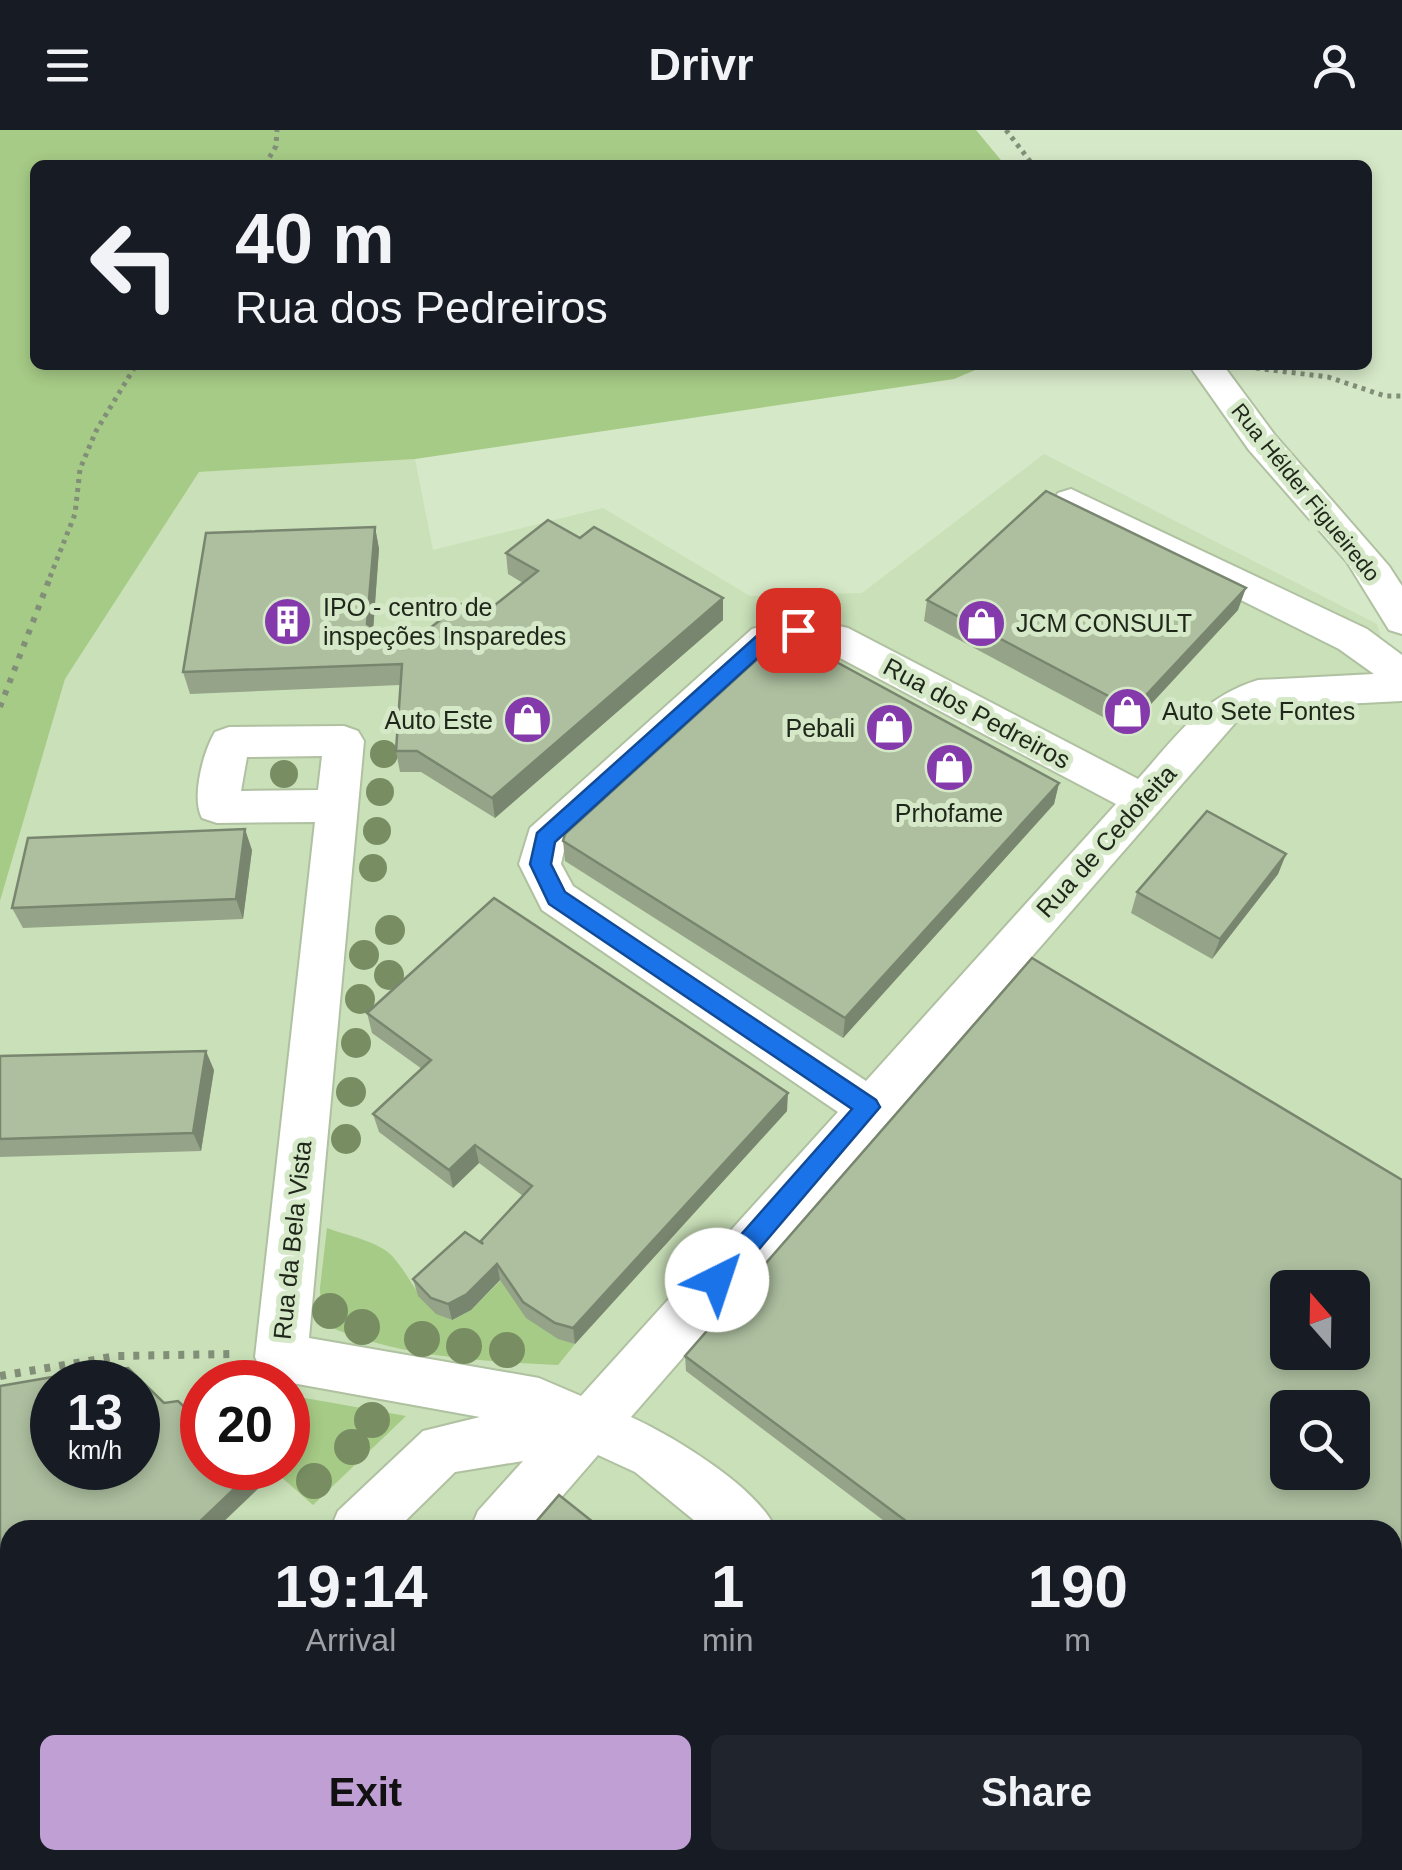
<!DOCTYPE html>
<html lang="en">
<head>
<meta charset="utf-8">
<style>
  body { margin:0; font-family:Helvetica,sans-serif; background:#20242c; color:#f1f3f6; height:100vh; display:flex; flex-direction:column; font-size:38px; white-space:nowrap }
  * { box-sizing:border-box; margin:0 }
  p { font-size:32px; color:#9ea1a6 }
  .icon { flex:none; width:55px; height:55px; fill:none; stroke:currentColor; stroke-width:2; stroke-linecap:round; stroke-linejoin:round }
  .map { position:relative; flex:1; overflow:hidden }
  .panel { position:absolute; left:0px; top:1390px; width:1402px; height:350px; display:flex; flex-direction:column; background:#171b24; border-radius:30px 30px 0 0; box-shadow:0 5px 15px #0003 }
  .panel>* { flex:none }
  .top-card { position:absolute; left:30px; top:30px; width:1342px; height:210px; border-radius:15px; box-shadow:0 5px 15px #0003; background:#171b24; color:#f1f3f6; overflow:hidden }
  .needle { width:65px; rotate:340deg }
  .buttons { position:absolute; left:1270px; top:1140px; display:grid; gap:20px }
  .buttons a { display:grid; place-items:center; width:100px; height:100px; border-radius:15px; background:#171b24; box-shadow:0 5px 15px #0003; font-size:50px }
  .speed { position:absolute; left:30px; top:1230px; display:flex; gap:20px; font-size:50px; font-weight:700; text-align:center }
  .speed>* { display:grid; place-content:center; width:130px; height:130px; border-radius:50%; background:#171b24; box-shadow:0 5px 15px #0003; line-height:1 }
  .speed small { font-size:25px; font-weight:400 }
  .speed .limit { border:15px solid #d22; background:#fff; color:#111 }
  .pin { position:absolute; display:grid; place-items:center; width:85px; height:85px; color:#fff; margin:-42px; border-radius:20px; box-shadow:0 5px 15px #0006 }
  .me { position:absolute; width:110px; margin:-55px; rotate:41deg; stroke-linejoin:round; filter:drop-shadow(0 0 8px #0008) }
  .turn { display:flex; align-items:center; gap:35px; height:210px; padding:0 40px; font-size:45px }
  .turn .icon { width:130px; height:130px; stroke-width:2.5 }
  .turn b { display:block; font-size:70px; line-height:85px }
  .eta { display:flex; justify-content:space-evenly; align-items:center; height:170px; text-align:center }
  .eta b { font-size:60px; font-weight:600; line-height:70px }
  .cta { display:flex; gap:20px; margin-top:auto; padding:20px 40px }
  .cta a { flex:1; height:115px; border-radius:15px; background:#c0a0d4; color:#111; font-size:40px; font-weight:600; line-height:115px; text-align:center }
  .cta a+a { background:#20242c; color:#f1f3f6 }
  header { display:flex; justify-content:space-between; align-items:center; height:130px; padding:0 40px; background:#171b24; font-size:45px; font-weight:600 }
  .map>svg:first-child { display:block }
</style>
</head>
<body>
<header><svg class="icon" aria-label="menu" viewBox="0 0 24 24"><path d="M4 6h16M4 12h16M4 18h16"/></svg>Drivr<svg class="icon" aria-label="person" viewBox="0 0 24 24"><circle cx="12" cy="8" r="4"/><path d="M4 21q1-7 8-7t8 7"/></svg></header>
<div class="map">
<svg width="1402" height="1740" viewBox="0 0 1402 1740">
  <rect width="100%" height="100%" fill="#d5e8c7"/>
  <path fill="#c9e0b8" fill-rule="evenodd" d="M1044 324 1377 494 1402 575V1740H0V771L65 549 199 342 415 329 433 420 603 378 750 466 862 463ZM1288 1158H1352V1222H1288ZM52 1252H138V1338H52ZM202 1252H288V1338H202ZM1288 1278H1352V1342H1288ZM10 1400H1392V1730H10Z"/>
  <g fill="#a6cb86">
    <polygon points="0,0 976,0 1005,35 35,35 35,235 987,235 954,249 415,329 199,342 65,549 0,771"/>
    <path d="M327 1098C345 1105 381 1112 393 1127 414 1151 420 1178 452 1190L471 1180 505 1146 575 1214 558 1235C479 1231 394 1227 321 1193L320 1158Z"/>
    <polygon points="288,1265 406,1286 313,1375 271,1338 288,1338"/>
  </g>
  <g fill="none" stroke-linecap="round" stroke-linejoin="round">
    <defs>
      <g id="minor">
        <polygon points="1189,235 1223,235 1274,304 1389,436 1402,456 1402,504 1389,500 1347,432 1249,320"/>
        <path d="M1071 359 1367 499 1402 525V571L1264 578 1236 592 631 1287C673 1306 759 1358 776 1400H706L635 1342 598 1325 533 1400H470L478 1381 523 1331 455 1342 396 1400H330L338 1381 423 1301 480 1287 281 1251 263 1244 255 1227 315 692 217 693 202 688C191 668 203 622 215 602L229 597 344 596 358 601 364 611 309 1208 539 1248 581 1266 838 982 542 780 519 734 530 698 752 499 799 487 848 498 1138 649C1176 607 1202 567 1258 550L1374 544 1339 519 1058 379 1053 371 1058 363ZM799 513 823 519 1116 674 866 951 573 756 561 734 565 716 779 519ZM322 626 318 660 241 661 247 627Z"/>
        <polygon points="10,1701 10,1730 43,1730 39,1740 0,1740 0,1705"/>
        <polygon points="503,1730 570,1730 574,1740 507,1740"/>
        <polygon points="1133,1730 1201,1730 1205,1740 1137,1740"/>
      </g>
    </defs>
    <use href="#minor" stroke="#afc1a1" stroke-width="4"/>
    <g stroke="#828f78" stroke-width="5" stroke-dasharray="4 5" stroke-linecap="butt">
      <polyline points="1006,0 1033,35"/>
      <polyline points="265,35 276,16 277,0"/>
      <polyline points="1247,237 1328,247 1385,266 1402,266"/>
      <polyline points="50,447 75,384 80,339 96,301 136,235"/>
    </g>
    <polyline stroke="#828f78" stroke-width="6" stroke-dasharray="5 8" stroke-linecap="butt" points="0,577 51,445"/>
    <polyline stroke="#828f78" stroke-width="8" stroke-dasharray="6 9" stroke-linecap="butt" points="0,1246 117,1226 236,1224"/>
    <use href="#minor" fill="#fff" fill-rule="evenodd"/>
  </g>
  <g fill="#788e62">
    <circle cx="384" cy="624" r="14"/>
    <circle cx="284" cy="644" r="14"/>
    <circle cx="380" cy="662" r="14"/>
    <circle cx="377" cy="701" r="14"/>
    <circle cx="373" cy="738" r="14"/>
    <circle cx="390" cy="800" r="15"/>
    <circle cx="364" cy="825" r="15"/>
    <circle cx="389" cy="845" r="15"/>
    <circle cx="360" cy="869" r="15"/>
    <circle cx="356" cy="913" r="15"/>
    <circle cx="351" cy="962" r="15"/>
    <circle cx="346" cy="1009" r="15"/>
    <circle cx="330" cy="1181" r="18"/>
    <circle cx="362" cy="1197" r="18"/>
    <circle cx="422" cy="1209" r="18"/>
    <circle cx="464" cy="1216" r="18"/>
    <circle cx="507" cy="1220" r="18"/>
    <circle cx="372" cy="1290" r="18"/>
    <circle cx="352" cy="1317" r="18"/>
    <circle cx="314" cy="1351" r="18"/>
  </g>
  <g fill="#95a489" fill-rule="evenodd">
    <polygon points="375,397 379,419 373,498 403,519 481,486 523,453 508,444 506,423 580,408 723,468 723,490 495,688 421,642 400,642 396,621 400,555 190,564 183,542"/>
    <polygon points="927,470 1238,480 1127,600 924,491"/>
    <polygon points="1059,653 1054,674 843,908 565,731 563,711"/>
    <polygon points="252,720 243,789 23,798 12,778"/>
    <polygon points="1286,724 1278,744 1212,829 1131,783 1137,762"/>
    <path d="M1032 828 1402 1050V1740H1292L1278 1730H1392V1400H896L686 1241 685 1226ZM1288 1158H1352V1222H1288ZM1288 1278H1352V1342H1288Z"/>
    <polygon points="367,883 787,981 575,1214 558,1209 526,1188 500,1150 471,1180 452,1190 436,1184 418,1166 413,1149 481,1113 523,1066 479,1033 453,1058 379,1002 373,984 422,939 372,903"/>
    <polygon points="0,926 214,940 201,1021 0,1027"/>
  </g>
  <g fill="#79866f">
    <polygon points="375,397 379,419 372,516 367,494"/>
    <polygon points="1246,458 1238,480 1127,600 1133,579"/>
    <polygon points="723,468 723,490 495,688 492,668"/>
    <polygon points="1059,653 1054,674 843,908 845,888"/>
    <polygon points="245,699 252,720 243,789 236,769"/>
    <polygon points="1286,724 1278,744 1212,829 1220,809"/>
    <polygon points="206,921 214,940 201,1021 193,1003"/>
    <polygon points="788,963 787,981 575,1214 573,1198"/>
    <polygon points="475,1015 479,1033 453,1058 449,1040"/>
    <polygon points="497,1134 500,1150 471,1180 452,1190 448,1174"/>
    <polygon points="254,1340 263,1354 215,1400 191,1400"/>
    <polygon points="10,1572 10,1596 0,1606 0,1582"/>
  </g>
  <g fill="#adbf9f" stroke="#79866f" stroke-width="2.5" fill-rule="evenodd">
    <polygon points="1046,361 1246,458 1133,579 927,470"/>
    <polygon points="548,390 580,408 594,397 723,468 492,668 417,621 396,621 402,534 183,542 206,403 375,397 367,494 403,519 461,474 481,486 538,441 506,423"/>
    <polygon points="785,504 1059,653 845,888 563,711 565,704"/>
    <polygon points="1207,681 1286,724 1220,809 1137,762"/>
    <polygon points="245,699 236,769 12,778 28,708"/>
    <polygon points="494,768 788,963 573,1198 555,1193 523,1172 497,1134 467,1164 448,1174 431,1168 413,1149 465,1102 483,1114 481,1111 532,1056 475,1015 449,1040 373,984 431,930 367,883"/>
    <path d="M1032 828 1402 1050V1740H1314L1301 1730H1392V1400H918L685 1226ZM1288 1158H1352V1222H1288ZM1288 1278H1352V1342H1288Z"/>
    <polygon points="206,921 193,1003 0,1009 0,926"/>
    <path d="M128 1238 164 1273 178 1271 202 1293V1338H251L254 1340 191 1400H10V1572L0 1582V1256L64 1245ZM52 1252H138V1338H52Z"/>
    <polygon points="559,1365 603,1400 529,1400"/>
    <polygon points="113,1730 349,1730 359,1740 104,1740"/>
  </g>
  <polygon fill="#1a73e8" stroke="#114b97" stroke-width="2.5" points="798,494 805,496 805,505 773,514 555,712 551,734 565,762 876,970 880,977 726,1158 717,1162 708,1158 704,1150 708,1142 852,979 549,774 530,734 537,703 759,504"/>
  <defs>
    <symbol id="building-disc" viewBox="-11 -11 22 22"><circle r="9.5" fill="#843aab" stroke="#d5e8c7"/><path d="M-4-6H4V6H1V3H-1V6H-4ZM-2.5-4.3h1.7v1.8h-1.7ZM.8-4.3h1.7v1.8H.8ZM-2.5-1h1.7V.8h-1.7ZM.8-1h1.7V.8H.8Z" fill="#fff"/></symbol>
    <symbol id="shop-disc" viewBox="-11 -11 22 22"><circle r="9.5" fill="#843aab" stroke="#d5e8c7"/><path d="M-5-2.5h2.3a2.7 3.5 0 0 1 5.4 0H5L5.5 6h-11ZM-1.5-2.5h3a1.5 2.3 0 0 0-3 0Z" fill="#fff"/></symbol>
  </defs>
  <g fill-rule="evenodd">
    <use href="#building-disc" x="260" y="464" width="55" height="55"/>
    <use href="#shop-disc" x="954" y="466" width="55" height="55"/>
    <use href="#shop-disc" x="1100" y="554" width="55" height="55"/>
    <use href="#shop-disc" x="500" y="562" width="55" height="55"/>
    <use href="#shop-disc" x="862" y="570" width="55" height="55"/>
    <use href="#shop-disc" x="922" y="610" width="55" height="55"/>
  </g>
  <g text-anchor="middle" stroke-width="10" stroke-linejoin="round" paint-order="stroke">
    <g font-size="22" fill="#1f261a" stroke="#d5e8c7">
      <text transform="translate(1306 362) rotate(51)" y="8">Rua Hélder Figueiredo</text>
    </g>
    <g font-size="25" fill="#1f261a" stroke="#d5e8c7" text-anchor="start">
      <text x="323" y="486">IPO - centro de<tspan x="323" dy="29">inspeções Insparedes</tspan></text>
      <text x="1016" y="502">JCM CONSULT</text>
      <text x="1162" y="590">Auto Sete Fontes</text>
      <text x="493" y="599" text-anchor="end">Auto Este</text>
      <text x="855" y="607" text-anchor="end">Pebali</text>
      <text x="949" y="692" text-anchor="middle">Prhofame</text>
    </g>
    <g font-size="25" fill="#1f261a" stroke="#d5e8c7">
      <text transform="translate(977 583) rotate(28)" y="9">Rua dos Pedreiros</text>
      <text transform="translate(1106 711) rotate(-48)" y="9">Rua de Cedofeita</text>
      <text transform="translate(292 1110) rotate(-84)" y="9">Rua da Bela Vista</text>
    </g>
  </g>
</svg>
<div class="buttons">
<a><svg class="needle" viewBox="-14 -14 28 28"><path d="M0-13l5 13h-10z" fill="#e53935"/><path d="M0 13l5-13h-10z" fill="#9ea1a6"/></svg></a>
<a><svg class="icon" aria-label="search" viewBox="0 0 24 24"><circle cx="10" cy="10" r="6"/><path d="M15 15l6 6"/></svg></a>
</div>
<div class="speed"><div>13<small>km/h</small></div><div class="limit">20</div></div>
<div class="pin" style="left:798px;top:500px;background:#d93025"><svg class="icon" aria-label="arrive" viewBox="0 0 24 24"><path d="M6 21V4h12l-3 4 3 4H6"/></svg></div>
<svg class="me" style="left:717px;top:1150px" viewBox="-20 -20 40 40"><circle r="19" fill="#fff"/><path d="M0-13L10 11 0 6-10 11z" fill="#1a73e8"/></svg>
<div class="top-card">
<div class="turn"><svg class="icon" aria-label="left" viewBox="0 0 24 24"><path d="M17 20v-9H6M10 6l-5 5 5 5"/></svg><div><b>40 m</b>Rua dos Pedreiros</div></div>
</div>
<section class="panel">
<div class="eta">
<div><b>19:14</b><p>Arrival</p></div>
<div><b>1</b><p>min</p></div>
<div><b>190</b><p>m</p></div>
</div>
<div class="cta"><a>Exit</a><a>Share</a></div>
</section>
</div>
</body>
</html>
